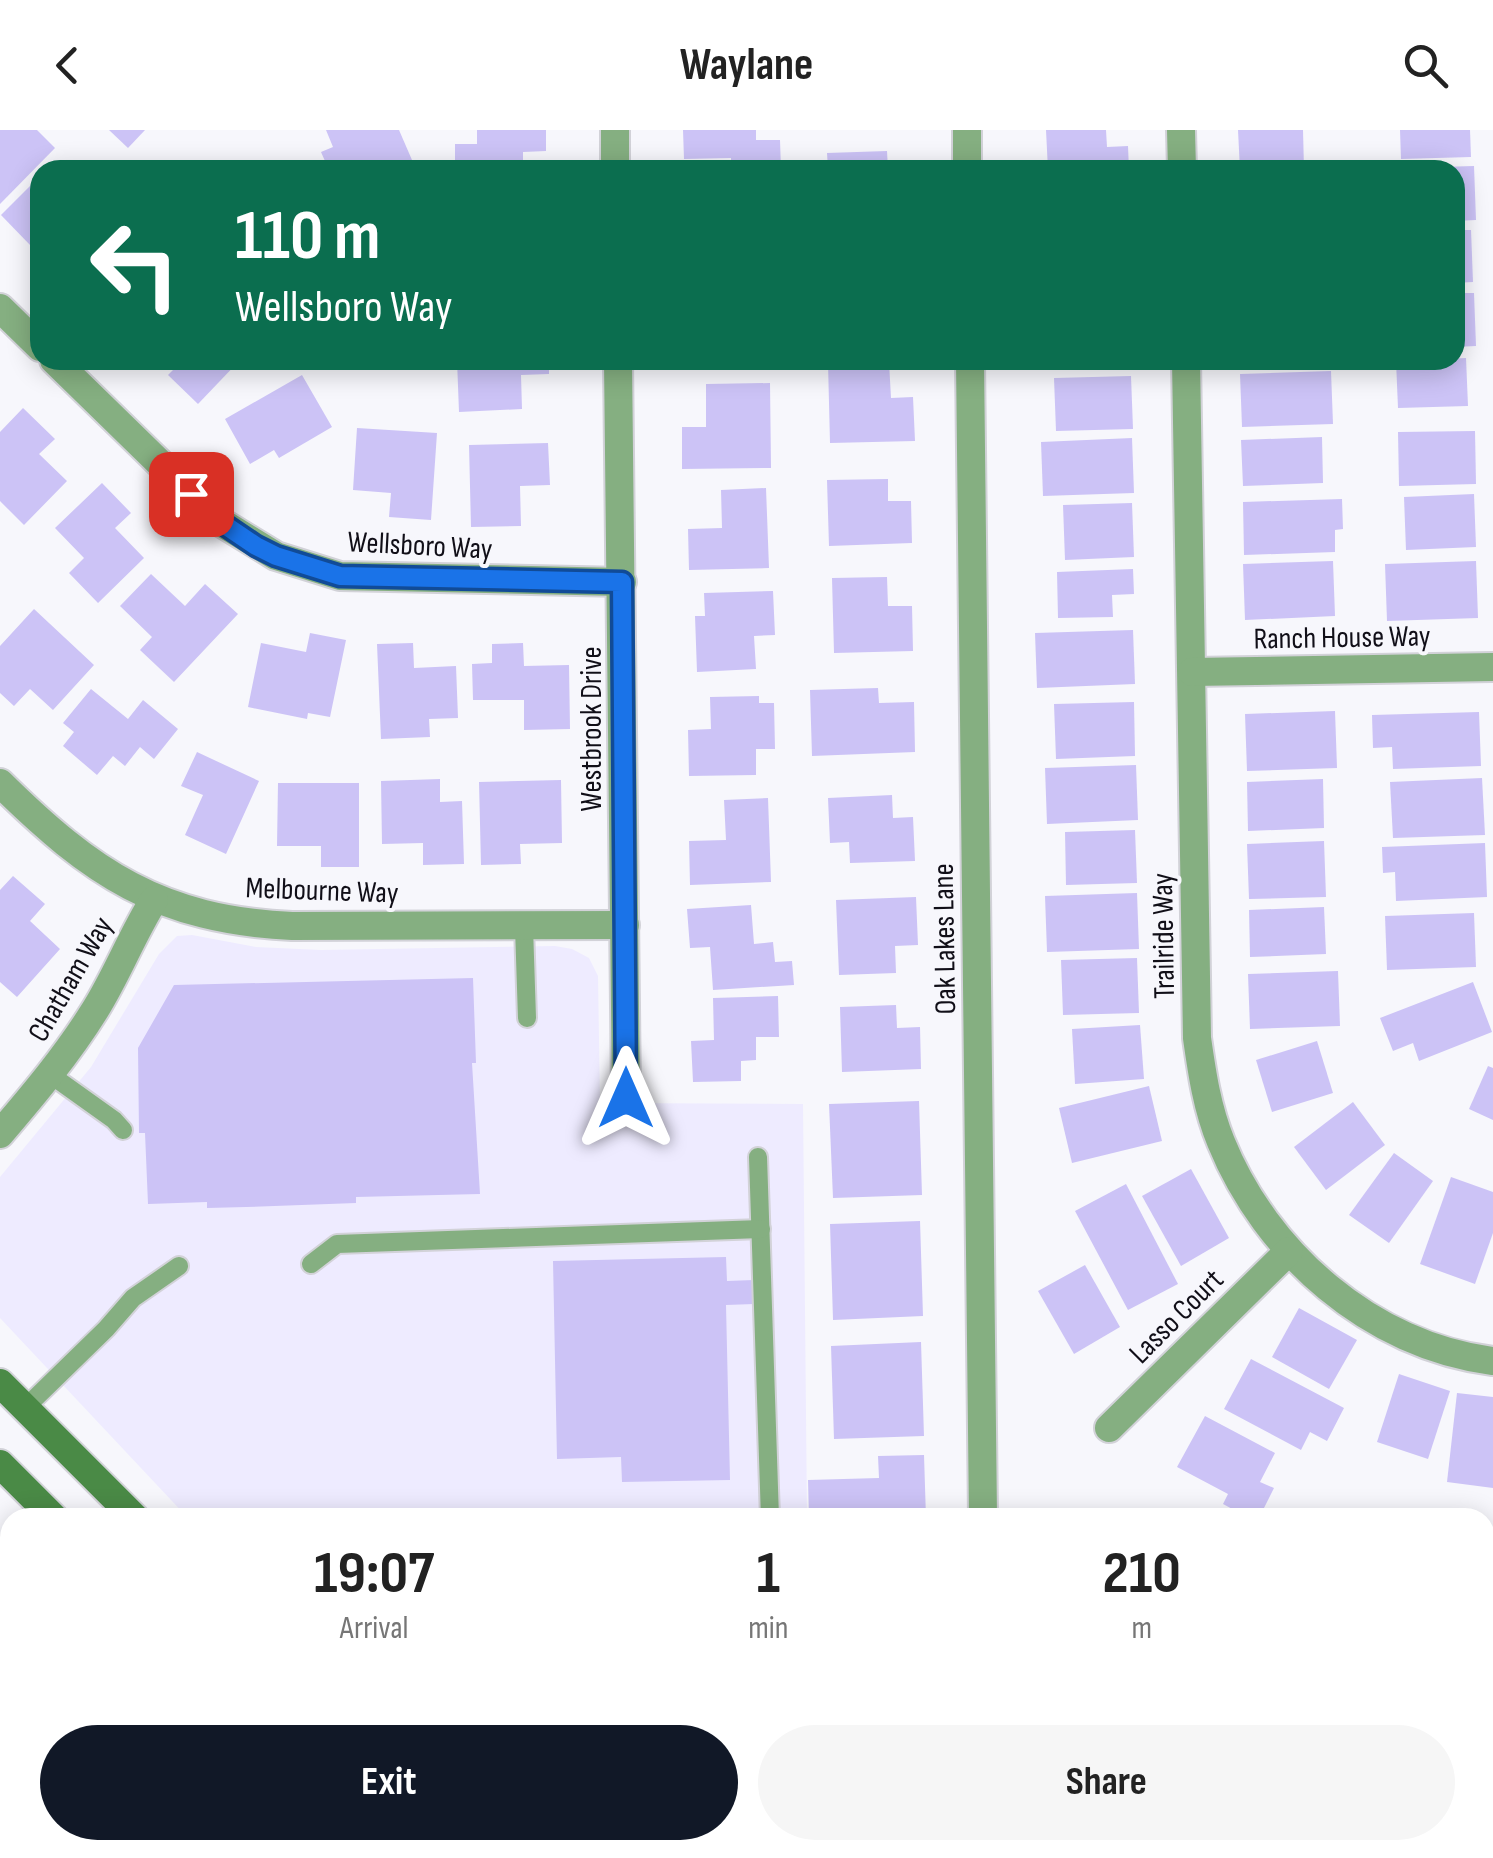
<!DOCTYPE html>
<html lang="en">
<head>
<meta charset="utf-8">
<style>
  body { margin:0; font-family:"Sofia Sans Condensed",sans-serif; background:#f6f6f6; color:#222; height:100vh; display:flex; flex-direction:column; font-size:38px; white-space:nowrap }
  * { box-sizing:border-box; margin:0 }
  p { font-size:32px; color:#767676 }
  .icon { flex:none; width:55px; height:55px; fill:none; stroke:currentColor; stroke-width:2; stroke-linecap:round; stroke-linejoin:round }
  .map { position:relative; flex:1; overflow:hidden }
  .side { position:absolute; left:0px; top:1378px; width:1495px; height:352px; display:flex; flex-direction:column; background:#fff; border-radius:30px 30px 0 0; box-shadow:0 5px 25px #0003 }
  .side>* { flex:none }
  .banner { position:absolute; left:30px; top:30px; width:1435px; height:210px; border-radius:30px; box-shadow:0 5px 25px #0003; background:#0b6e4f; color:#fff; overflow:hidden }
  .pin { position:absolute; display:grid; place-items:center; width:85px; height:85px; color:#fff; margin:-42px; border-radius:20px; box-shadow:0 5px 15px #0006 }
  .me { position:absolute; width:110px; margin:-55px; rotate:0deg; stroke-linejoin:round; filter:drop-shadow(0 0 8px #0008) }
  .turn { display:flex; align-items:center; gap:35px; height:210px; padding:0 40px; font-size:45px }
  .turn .icon { width:130px; height:130px; stroke-width:2.5 }
  .turn b { display:block; font-size:70px; line-height:85px }
  .eta { display:flex; justify-content:space-evenly; align-items:center; height:170px; text-align:center }
  .eta b { font-size:60px; font-weight:700; line-height:70px }
  .action { display:flex; gap:20px; margin-top:auto; padding:20px 40px }
  .action a { flex:1; height:115px; border-radius:60px; background:#111827; color:#fff; font-size:40px; font-weight:700; line-height:115px; text-align:center }
  .action a+a { background:#f6f6f6; color:#222 }
  header { display:flex; justify-content:space-between; align-items:center; height:130px; padding:0 40px; background:#fff; font-size:45px; font-weight:700 }
  .map>svg:first-child { display:block }
</style>
</head>
<body>
<header><svg class="icon" aria-label="back" viewBox="0 0 24 24"><path d="M15 5l-7 7 7 7"/></svg>Waylane<svg class="icon" aria-label="search" viewBox="0 0 24 24"><circle cx="10" cy="10" r="6"/><path d="M15 15l6 6"/></svg></header>
<div class="map">
<svg width="1493" height="1728" viewBox="0 0 1493 1728">
  <rect width="100%" height="100%" fill="#f7f7fc"/>
  <polygon fill="#eeebff" points="192,805 256,817 321,820 555,816 572,819 589,828 598,846 600,973 803,974 807,1387 187,1387 0,1188 0,1047 91,937 159,824 177,806"/>
  <g fill="#ccc3f6">
    <polygon points="0,0 37,0 55,18 0,74"/>
    <polygon points="109,0 145,0 128,18"/>
    <polygon points="326,0 399,0 412,30 390,40 329,40 321,22 333,17"/>
    <polygon points="477,0 546,0 546,21 523,22 523,40 455,40 455,14 477,14"/>
    <polygon points="683,0 756,0 756,10 780,10 781,40 731,40 731,28 684,29"/>
    <polygon points="1046,0 1106,0 1107,17 1128,16 1129,40 1048,40"/>
    <polygon points="1238,0 1303,0 1304,39 1240,40"/>
    <polygon points="1400,0 1470,0 1471,27 1401,29"/>
    <polygon points="887,21 888,40 828,40 827,23"/>
    <polygon points="1474,36 1476,90 1455,91 1455,40 1440,40 1440,37"/>
    <polygon points="40,46 40,107 31,116 1,85"/>
    <polygon points="1455,100 1471,100 1473,152 1455,153"/>
    <polygon points="1455,163 1474,163 1476,216 1455,217"/>
    <polygon points="1466,228 1468,276 1398,278 1396,231"/>
    <polygon points="183,230 240,230 198,274 168,245"/>
    <polygon points="457,230 549,230 549,244 521,245 522,279 459,282"/>
    <polygon points="1045,230 1133,230 1133,235 1045,238"/>
    <polygon points="889,232 891,268 913,267 915,311 830,313 828,233"/>
    <polygon points="1331,241 1333,294 1242,297 1240,244"/>
    <polygon points="302,245 332,297 279,328 274,320 250,334 225,289"/>
    <polygon points="1131,246 1133,299 1056,301 1054,248"/>
    <polygon points="770,253 771,338 682,339 682,297 706,297 706,254"/>
    <polygon points="23,278 55,309 39,324 67,351 24,395 0,371 0,302"/>
    <polygon points="357,298 437,303 431,390 389,387 391,363 353,360"/>
    <polygon points="1475,301 1476,354 1399,356 1398,302"/>
    <polygon points="1322,307 1323,353 1243,356 1241,310"/>
    <polygon points="1132,308 1134,363 1043,366 1041,312"/>
    <polygon points="548,313 550,355 520,356 521,396 471,397 469,315"/>
    <polygon points="888,349 888,371 911,371 912,413 829,416 827,350"/>
    <polygon points="102,353 131,383 115,398 144,428 98,473 69,443 84,428 55,398"/>
    <polygon points="766,358 769,438 689,440 688,399 722,398 721,360"/>
    <polygon points="1474,364 1476,417 1406,420 1404,367"/>
    <polygon points="1342,369 1343,399 1335,400 1335,422 1244,425 1243,372"/>
    <polygon points="1132,373 1134,427 1065,430 1063,375"/>
    <polygon points="1333,431 1335,486 1245,490 1243,434"/>
    <polygon points="1476,431 1478,488 1387,491 1385,434"/>
    <polygon points="1133,439 1134,464 1112,465 1113,487 1058,488 1057,442"/>
    <polygon points="151,444 185,476 205,454 238,484 174,552 140,520 152,507 120,476"/>
    <polygon points="887,447 888,476 912,476 913,521 834,523 832,448"/>
    <polygon points="773,461 775,505 754,506 756,539 697,542 695,486 705,486 704,463"/>
    <polygon points="34,479 94,535 53,580 30,559 14,576 0,563 0,516"/>
    <polygon points="1133,500 1135,554 1037,558 1035,503"/>
    <polygon points="310,503 346,510 330,587 308,583 307,589 248,577 261,513 306,522"/>
    <polygon points="413,513 414,538 456,536 458,588 429,589 430,607 381,609 377,514"/>
    <polygon points="523,513 524,536 569,535 570,599 524,600 524,570 473,570 472,534 492,533 492,514"/>
    <polygon points="878,558 879,573 914,572 915,622 812,626 810,560"/>
    <polygon points="91,559 128,589 143,570 178,599 154,629 140,617 125,636 113,626 97,645 63,616 74,602 63,593"/>
    <polygon points="759,566 759,573 774,573 775,619 756,619 756,645 689,646 688,600 711,599 710,567"/>
    <polygon points="1134,572 1135,626 1056,629 1054,574"/>
    <polygon points="1335,581 1337,638 1247,641 1245,584"/>
    <polygon points="1479,582 1481,636 1393,639 1392,617 1373,618 1372,585"/>
    <polygon points="197,622 259,651 226,724 185,705 203,665 181,656"/>
    <polygon points="1136,635 1138,690 1047,694 1045,638"/>
    <polygon points="1482,648 1485,705 1393,708 1390,652"/>
    <polygon points="440,649 440,672 462,671 464,734 423,735 423,713 382,714 381,651"/>
    <polygon points="1323,649 1324,698 1248,701 1247,652"/>
    <polygon points="561,650 562,713 520,714 521,734 481,735 479,652"/>
    <polygon points="278,653 359,653 359,737 321,737 321,716 277,716"/>
    <polygon points="892,665 893,688 913,687 915,731 850,733 849,712 830,713 828,668"/>
    <polygon points="768,668 771,752 690,755 689,711 726,710 724,670"/>
    <polygon points="1135,700 1137,753 1066,755 1065,702"/>
    <polygon points="1324,711 1326,767 1249,769 1247,714"/>
    <polygon points="1485,713 1487,767 1396,771 1395,742 1383,743 1382,717"/>
    <polygon points="13,746 45,774 30,791 60,819 17,867 0,852 0,760"/>
    <polygon points="1137,763 1139,819 1047,822 1045,766"/>
    <polygon points="916,767 918,815 895,816 896,843 839,845 836,770"/>
    <polygon points="751,775 754,814 773,812 775,832 792,831 794,855 713,860 710,817 690,818 687,779"/>
    <polygon points="1324,777 1326,824 1250,827 1249,780"/>
    <polygon points="1474,783 1476,837 1387,840 1385,786"/>
    <polygon points="1137,828 1139,883 1063,885 1061,830"/>
    <polygon points="1338,841 1340,896 1250,899 1248,844"/>
    <polygon points="473,848 476,933 472,933 480,1064 356,1067 356,1073 246,1077 207,1078 207,1072 148,1074 145,1003 139,1003 138,918 174,855"/>
    <polygon points="1473,852 1492,902 1419,931 1413,913 1393,921 1380,888"/>
    <polygon points="778,866 779,907 756,907 756,930 741,931 741,951 693,952 691,911 714,910 713,868"/>
    <polygon points="896,875 897,898 920,897 921,939 842,942 840,877"/>
    <polygon points="1140,895 1144,949 1075,954 1072,899"/>
    <polygon points="1317,911 1333,963 1272,982 1256,930"/>
    <polygon points="1488,936 1493,938 1493,990 1469,979"/>
    <polygon points="1149,956 1162,1011 1072,1033 1059,978"/>
    <polygon points="919,971 922,1065 833,1068 829,974"/>
    <polygon points="1353,972 1385,1015 1326,1060 1294,1017"/>
    <polygon points="1394,1023 1433,1051 1389,1113 1349,1085"/>
    <polygon points="1191,1039 1229,1108 1181,1136 1142,1066"/>
    <polygon points="1451,1047 1493,1062 1493,1103 1475,1154 1420,1134"/>
    <polygon points="1126,1054 1178,1154 1128,1180 1075,1081"/>
    <polygon points="920,1091 923,1186 833,1190 830,1094"/>
    <polygon points="726,1127 727,1151 754,1150 754,1174 726,1175 730,1350 622,1352 621,1327 557,1329 553,1131"/>
    <polygon points="1085,1135 1120,1197 1074,1224 1038,1161"/>
    <polygon points="1299,1178 1357,1210 1329,1259 1272,1227"/>
    <polygon points="921,1212 924,1306 834,1309 831,1216"/>
    <polygon points="1251,1229 1344,1278 1327,1311 1310,1302 1301,1320 1224,1279"/>
    <polygon points="1399,1244 1450,1261 1428,1329 1377,1312"/>
    <polygon points="1457,1263 1493,1267 1493,1358 1447,1352"/>
    <polygon points="1205,1286 1275,1323 1260,1352 1274,1358 1259,1388 1249,1388 1223,1374 1228,1364 1177,1337"/>
    <polygon points="924,1325 926,1388 809,1388 808,1350 879,1348 878,1326"/>
    <polygon points="1003,1720 1051,1720 1053,1728 1006,1728"/>
    <polygon points="1314,1720 1317,1720 1320,1728 1293,1728"/>
  </g>
  <g fill="none" stroke-linecap="round" stroke-linejoin="round">
    <defs>
      <g id="service">
        <polyline points="524,797 527,888"/>
        <polyline points="51,945 114,990 123,1000"/>
        <polyline points="758,1027 770,1388"/>
        <polyline points="311,1134 337,1114 761,1099"/>
        <polyline points="25,1278 106,1199 133,1168 179,1136"/>
        <polyline points="0,1622 10,1626"/>
        <polyline points="16,1720 26,1728"/>
        <polyline points="192,1720 192,1728"/>
        <polyline points="575,1720 582,1728"/>
      </g>
      <g id="minor">
        <polyline points="615,0 615,40"/>
        <polyline points="967,0 967,40"/>
        <polyline points="1181,0 1182,40"/>
        <polyline points="0,178 40,217"/>
        <polyline points="54,230 219,391 276,426 340,446 622,452"/>
        <polyline points="618,230 626,968"/>
        <polyline points="970,230 983,1388"/>
        <path d="M1186 230 1197 908C1202 943 1207 978 1221 1012 1266 1123 1371 1216 1493 1231"/>
        <polyline points="1192,542 1493,537"/>
        <path d="M0 653C91 743 160 790 292 796L625 795"/>
        <path d="M0 1004C34 964 67 925 95 880 117 845 132 805 154 770"/>
        <polyline points="1109,1298 1289,1121"/>
        <polyline points="1142,1720 1145,1728"/>
      </g>
      <g id="secondary">
        <polyline points="0,1253 135,1388"/>
        <polyline points="0,1334 54,1388"/>
        <polyline points="1485,1493 1493,1493"/>
        <polyline points="0,1496 10,1491"/>
        <polyline points="0,1516 10,1517"/>
        <polyline points="0,1560 10,1560"/>
        <polyline points="373,1720 381,1728"/>
        <polyline points="449,1720 457,1728"/>
        <polyline points="485,1720 489,1728"/>
      </g>
    </defs>
    <use href="#service" stroke="#d2d2d8" stroke-width="22"/>
    <use href="#minor" stroke="#d2d2d8" stroke-width="32"/>
    <use href="#secondary" stroke="#d2d2d8" stroke-width="32"/>
    <use href="#service" stroke="#85af81" stroke-width="18"/>
    <use href="#minor" stroke="#85af81" stroke-width="28"/>
    <use href="#secondary" stroke="#4a8a46" stroke-width="28"/>
  </g>
  <g fill="none" stroke-linecap="round" stroke-linejoin="round">
    <defs>
      <polyline id="route" points="191,364 219,391 256,416 276,426 340,446 622,452 626,968"/>
    </defs>
    <use href="#route" stroke="#114b97" stroke-width="25"/>
    <use href="#route" stroke="#1a73e8" stroke-width="18"/>
  </g>
  <g text-anchor="middle" stroke-width="8" stroke-linejoin="round" paint-order="stroke">
    <g font-size="30" fill="#110f18" stroke="#f7f7fc">
      <text transform="translate(420 415) rotate(3)" y="10">Wellsboro Way</text>
      <text transform="translate(1342 507) rotate(-1)" y="10">Ranch House Way</text>
      <text transform="translate(591 599) rotate(-90)" y="10">Westbrook Drive</text>
      <text transform="translate(322 760) rotate(2)" y="10">Melbourne Way</text>
      <text transform="translate(1163 806) rotate(-91)" y="10">Trailride Way</text>
      <text transform="translate(944 809) rotate(-91)" y="10">Oak Lakes Lane</text>
      <text transform="translate(70 849) rotate(-60)" y="10">Chatham Way</text>
      <text transform="translate(1176 1186) rotate(-45)" y="10">Lasso Court</text>
    </g>
  </g>
</svg>
<div class="pin" style="left:191px;top:364px;background:#d93025"><svg class="icon" aria-label="arrive" viewBox="0 0 24 24"><path d="M6 21V4h12l-3 4 3 4H6"/></svg></div>
<svg class="me" style="left:626px;top:968px" viewBox="-20 -20 40 40"><path d="M0-17L14 15 0 8-14 15z" fill="#1a73e8" stroke="#fff" stroke-width="4"/></svg>
<div class="banner">
<div class="turn"><svg class="icon" aria-label="left" viewBox="0 0 24 24"><path d="M17 20v-9H6M10 6l-5 5 5 5"/></svg><div><b>110 m</b>Wellsboro Way</div></div>
</div>
<section class="side">
<div class="eta">
<div><b>19:07</b><p>Arrival</p></div>
<div><b>1</b><p>min</p></div>
<div><b>210</b><p>m</p></div>
</div>
<div class="action"><a>Exit</a><a>Share</a></div>
</section>
</div>
</body>
</html>
